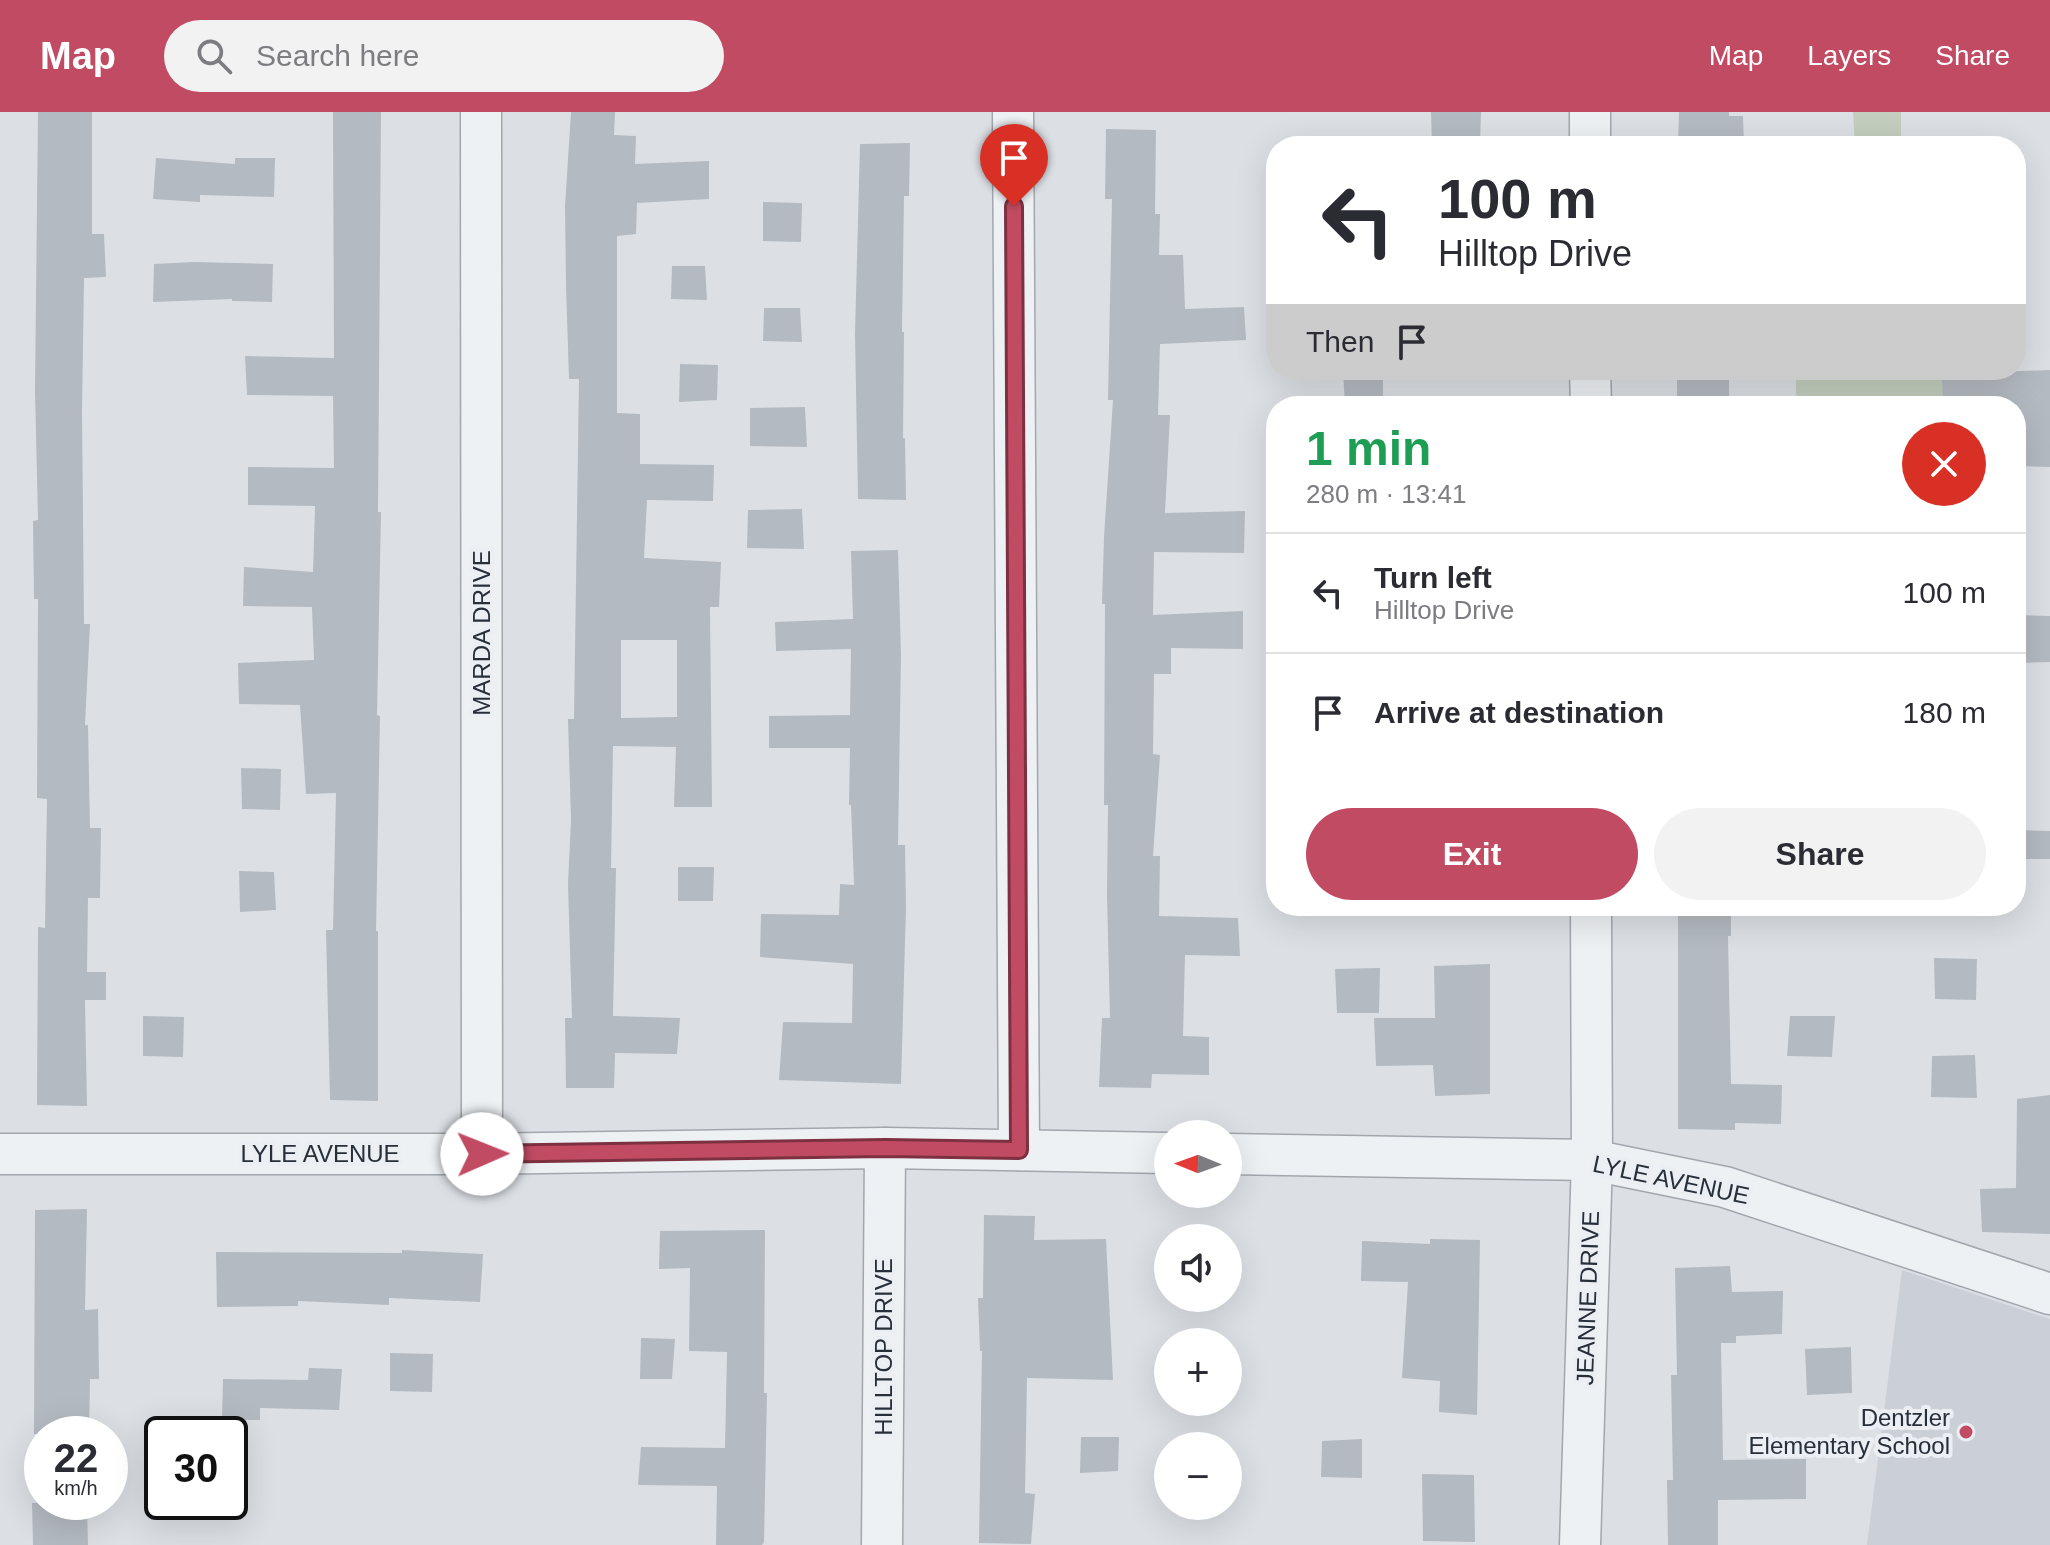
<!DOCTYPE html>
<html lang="en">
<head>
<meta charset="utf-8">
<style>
  body { margin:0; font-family:Arial,sans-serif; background:#f2f2f3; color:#2b2b33; height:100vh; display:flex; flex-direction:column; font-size:30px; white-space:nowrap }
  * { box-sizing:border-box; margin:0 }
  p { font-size:26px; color:#7c7c81 }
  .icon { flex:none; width:44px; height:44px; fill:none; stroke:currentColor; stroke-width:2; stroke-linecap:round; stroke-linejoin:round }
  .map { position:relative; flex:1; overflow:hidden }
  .side { position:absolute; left:1266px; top:284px; width:760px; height:520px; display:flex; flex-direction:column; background:#fff; border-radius:32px; box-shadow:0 8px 32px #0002 }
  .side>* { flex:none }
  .guide { position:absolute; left:1266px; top:24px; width:760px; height:244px; border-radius:32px; box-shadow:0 8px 32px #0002; background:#fff; color:#2b2b33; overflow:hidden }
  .needle { width:52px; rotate:271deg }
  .buttons { position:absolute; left:1154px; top:1008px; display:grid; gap:16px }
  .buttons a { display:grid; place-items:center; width:88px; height:88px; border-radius:50%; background:#fff; box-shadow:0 8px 32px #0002; font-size:40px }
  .speed { position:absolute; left:24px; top:1304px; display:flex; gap:16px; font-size:40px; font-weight:700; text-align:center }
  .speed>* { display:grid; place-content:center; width:104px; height:104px; border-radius:50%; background:#fff; box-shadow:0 8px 32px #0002; line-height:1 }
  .speed small { font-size:20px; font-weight:400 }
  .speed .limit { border:4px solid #111; border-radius:12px; background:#fff; color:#111 }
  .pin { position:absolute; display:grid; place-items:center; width:68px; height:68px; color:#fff; margin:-82px -34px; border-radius:50% 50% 50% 0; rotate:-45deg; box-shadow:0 0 8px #0007 }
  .pin .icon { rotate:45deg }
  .me { position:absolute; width:88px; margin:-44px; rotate:89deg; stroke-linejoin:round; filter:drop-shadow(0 0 6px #0008) }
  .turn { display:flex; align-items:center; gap:28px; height:168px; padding:0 40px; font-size:36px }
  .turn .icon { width:104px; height:104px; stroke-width:2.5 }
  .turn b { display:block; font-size:56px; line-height:68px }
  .then { display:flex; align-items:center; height:76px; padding:0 40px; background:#0003; gap:16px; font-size:30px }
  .round { display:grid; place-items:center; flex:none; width:84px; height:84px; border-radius:42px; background:#f2f2f3 }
  .summary { display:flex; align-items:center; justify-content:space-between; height:136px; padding:0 40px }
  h1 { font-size:48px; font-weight:700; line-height:60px; color:#1e9e55 }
  .cta { display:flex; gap:16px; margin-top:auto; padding:16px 40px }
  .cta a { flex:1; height:92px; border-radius:48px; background:#c04b63; color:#fff; font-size:32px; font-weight:700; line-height:92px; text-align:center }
  .cta a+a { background:#f2f2f3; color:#2b2b33 }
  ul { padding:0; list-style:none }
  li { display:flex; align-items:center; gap:24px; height:120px; padding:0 40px; border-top:2px solid #e1e1e2 }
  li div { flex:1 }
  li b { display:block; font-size:30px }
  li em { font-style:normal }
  header { display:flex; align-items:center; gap:48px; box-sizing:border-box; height:112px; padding:0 40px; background:#c04b63; color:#fff }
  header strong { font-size:38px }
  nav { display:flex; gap:44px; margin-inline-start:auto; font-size:28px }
  .search { width:560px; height:72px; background:#f2f2f3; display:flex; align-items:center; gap:20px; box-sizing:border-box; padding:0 28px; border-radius:44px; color:#7c7c81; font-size:30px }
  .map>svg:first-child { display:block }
</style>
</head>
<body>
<header>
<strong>Map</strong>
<div class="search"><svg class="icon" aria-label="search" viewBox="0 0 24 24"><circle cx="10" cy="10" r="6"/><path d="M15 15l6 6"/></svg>Search here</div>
<nav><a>Map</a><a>Layers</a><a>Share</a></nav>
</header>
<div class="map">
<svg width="2050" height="1433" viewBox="0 0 2050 1433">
  <rect width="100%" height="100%" fill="#dce0e5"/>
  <polygon fill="#cbcfd6" points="1902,1158 2050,1207 2050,1433 1867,1433"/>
  <g fill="#c3cebe">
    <polygon points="1853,0 1901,0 1901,27 1895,34 1855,34"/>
    <polygon points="1796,258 1969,258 1951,294 1897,290 1879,294 1826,294 1796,283"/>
  </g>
  <g fill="#b4bac1" fill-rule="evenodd">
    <polygon points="38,0 92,0 92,122 104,122 106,165 84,166 82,299 84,512 90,512 85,613 88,613 90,716 101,716 100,786 88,786 87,860 106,860 106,888 85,888 87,994 37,993 38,815 45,816 47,687 37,686 38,487 34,487 33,409 38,408 35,279"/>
    <polygon points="333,0 381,0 378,400 381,400 377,603 380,604 376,819 378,819 378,989 330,988 326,818 333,818 336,681 306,682 300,593 239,592 238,551 314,548 312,495 243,494 244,455 313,460 315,394 248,393 248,355 334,356 333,284 247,283 245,244 334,246"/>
    <path d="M571 0H615L614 23 636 24 635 52 709 49V87L637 91 636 122 617 124V301L640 302V352L714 353 713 389 647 388 644 446 721 450 719 495H710L712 695H674L676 635 613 634 611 756H616L613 904 680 906 677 942 615 941 614 976H566L565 906H572L568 772 571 708 568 607H574L579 267H569L566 173 565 94ZM621 528H677V605L621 606Z"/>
    <polygon points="1431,0 1481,0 1480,34 1432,34"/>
    <polygon points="1679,0 1729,0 1729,4 1743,4 1744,34 1678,34"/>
    <polygon points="1106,17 1156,18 1155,102 1160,102 1159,143 1183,143 1185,197 1244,195 1246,228 1160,232 1158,303 1170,303 1165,401 1245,399 1244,441 1154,440 1153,503 1243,499 1243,537 1171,536 1171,562 1154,562 1153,642 1160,643 1153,744 1160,744 1159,804 1238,806 1240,844 1185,843 1183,924 1209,925 1209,963 1152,962 1151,976 1099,975 1102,906 1110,906 1107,783 1108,693 1104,693 1105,492 1102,492 1104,425 1113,288 1108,288 1112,87 1105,87"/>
    <polygon points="910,31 909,84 904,84 902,220 904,220 903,326 905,326 906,388 858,387 855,222 860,32"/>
    <polygon points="156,46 235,52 235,46 275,46 274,85 200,83 200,90 153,87"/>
    <polygon points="763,90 802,91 801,130 763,129"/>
    <polygon points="194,150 273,152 272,190 232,189 232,187 153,190 154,152"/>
    <polygon points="672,154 705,154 707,188 671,187"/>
    <polygon points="764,196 800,196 802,230 763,229"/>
    <polygon points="680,252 718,253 717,288 679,290"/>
    <polygon points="1383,258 1383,294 1345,294 1343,259"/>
    <polygon points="2050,258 2050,355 2016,354 2018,294 1943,294 1942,262"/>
    <polygon points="1677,264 1729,265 1729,294 1677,294"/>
    <polygon points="805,295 807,335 750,334 750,296"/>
    <polygon points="802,397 804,437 747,436 748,398"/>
    <polygon points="898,438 901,543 898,733 905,733 906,795 901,972 779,968 783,910 852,911 853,852 760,845 761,802 839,803 840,772 854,773 851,693 849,693 850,636 769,636 769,604 850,603 851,537 776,539 775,510 853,507 851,439"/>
    <polygon points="2016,503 2050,504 2050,550 2016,551"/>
    <polygon points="241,656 281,657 280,698 242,697"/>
    <polygon points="2016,718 2050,719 2050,747 2016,747"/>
    <polygon points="678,755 714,755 713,789 678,789"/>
    <polygon points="239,759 274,760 276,798 240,800"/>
    <polygon points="1678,794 1731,794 1731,824 1728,824 1731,972 1782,973 1781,1012 1735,1011 1735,1018 1678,1017"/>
    <polygon points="1934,846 1977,847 1976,888 1935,887"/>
    <polygon points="1490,852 1490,982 1435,984 1433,953 1376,954 1374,906 1435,906 1434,854"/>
    <polygon points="1380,856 1379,901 1337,901 1335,857"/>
    <polygon points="143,904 184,905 183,945 143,944"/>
    <polygon points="1790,904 1835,904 1832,945 1787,944"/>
    <polygon points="1975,943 1977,986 1931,985 1932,944"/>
    <polygon points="2050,983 2050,1122 1982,1120 1980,1077 2016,1076 2017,987"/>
    <polygon points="87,1097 85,1198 98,1197 99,1267 90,1267 89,1322 34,1322 35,1098"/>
    <polygon points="984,1103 1035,1104 1034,1128 1106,1127 1113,1268 1027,1266 1025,1381 1035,1382 1031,1432 979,1431 982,1239 980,1239 978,1186 983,1186"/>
    <polygon points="765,1118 764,1281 767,1281 764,1430 762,1433 716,1433 717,1374 638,1373 641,1335 725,1336 727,1240 689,1239 690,1156 659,1157 660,1119"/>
    <polygon points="1430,1127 1480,1128 1477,1303 1439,1300 1440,1269 1402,1266 1408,1170 1361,1169 1362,1129 1430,1132"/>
    <polygon points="402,1138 483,1142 480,1190 389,1186 389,1193 298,1189 298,1194 217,1195 216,1140 402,1141"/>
    <polygon points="1730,1154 1732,1180 1783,1179 1782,1222 1736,1224 1736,1231 1721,1231 1723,1348 1806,1347 1806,1387 1718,1388 1718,1433 1668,1433 1667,1368 1673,1368 1671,1263 1677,1263 1675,1156"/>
    <polygon points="641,1226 675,1227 672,1267 640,1267"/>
    <polygon points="1851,1235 1852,1281 1807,1283 1805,1237"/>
    <polygon points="390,1241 433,1242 432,1280 390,1279"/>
    <polygon points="309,1256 342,1257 339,1298 260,1296 260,1308 222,1308 223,1267 308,1268"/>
    <polygon points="1081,1325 1119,1325 1118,1359 1080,1361"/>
    <polygon points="1362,1327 1362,1366 1321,1365 1322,1329"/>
    <polygon points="1422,1362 1474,1363 1475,1430 1423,1429"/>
    <polygon points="87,1390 88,1433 33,1433 32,1391"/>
  </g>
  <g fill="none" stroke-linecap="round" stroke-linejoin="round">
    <defs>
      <g id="street">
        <polyline points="481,0 482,1042"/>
        <polyline points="1013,0 1019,1038"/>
        <polyline points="1590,0 1590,34"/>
        <polyline points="1590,258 1591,294"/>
        <polyline points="0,1042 482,1042 885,1036 1168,1041"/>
        <polyline points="1228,1042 1592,1048 1725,1075 2050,1182"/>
        <polyline points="882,1433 885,1036"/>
        <polyline points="1580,1433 1592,1048 1591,794"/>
      </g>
    </defs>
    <use href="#street" stroke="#a2a7ae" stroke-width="43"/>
    <use href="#street" stroke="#eef1f4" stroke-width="40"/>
  </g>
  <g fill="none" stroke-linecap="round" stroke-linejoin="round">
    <defs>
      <polyline id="route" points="482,1042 885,1036 1019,1038 1014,94"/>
    </defs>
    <use href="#route" stroke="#7d3140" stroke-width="20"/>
    <use href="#route" stroke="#c04b63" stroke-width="14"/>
  </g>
  <circle fill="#c04b63" stroke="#ebeff3" stroke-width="3" cx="1966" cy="1320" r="8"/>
  <g text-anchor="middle" stroke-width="8" stroke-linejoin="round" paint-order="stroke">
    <g font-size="24" fill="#272f3a" stroke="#ebeff3">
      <text transform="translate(482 521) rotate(-90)" y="8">MARDA DRIVE</text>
      <text x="320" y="1050">LYLE AVENUE</text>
      <text transform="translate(1671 1068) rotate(12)" y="8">LYLE AVENUE</text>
      <text transform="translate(1588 1186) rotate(-88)" y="8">JEANNE DRIVE</text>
      <text transform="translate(884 1235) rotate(-90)" y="8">HILLTOP DRIVE</text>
    </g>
    <g font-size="24" fill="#272f3a" stroke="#ebeff3" text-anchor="end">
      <text x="1950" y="1314">Dentzler<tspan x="1950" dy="28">Elementary School</tspan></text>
    </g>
  </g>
</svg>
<div class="buttons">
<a><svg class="needle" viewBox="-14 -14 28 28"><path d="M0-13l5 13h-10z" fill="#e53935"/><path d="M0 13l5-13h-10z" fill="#7c7c81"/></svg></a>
<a><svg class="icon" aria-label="sound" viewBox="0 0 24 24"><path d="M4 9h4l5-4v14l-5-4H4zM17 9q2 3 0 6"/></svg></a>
<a>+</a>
<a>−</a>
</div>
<div class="speed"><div>22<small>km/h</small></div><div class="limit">30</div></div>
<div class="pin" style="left:1014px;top:94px;background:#d93025"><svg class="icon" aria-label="arrive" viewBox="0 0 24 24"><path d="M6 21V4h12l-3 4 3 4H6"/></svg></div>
<svg class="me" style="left:482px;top:1042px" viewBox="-20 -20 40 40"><circle r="19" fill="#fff"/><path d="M0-13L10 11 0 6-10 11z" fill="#c04b63"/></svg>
<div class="guide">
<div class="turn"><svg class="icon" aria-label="left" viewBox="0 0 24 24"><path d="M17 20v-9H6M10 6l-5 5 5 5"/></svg><div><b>100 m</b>Hilltop Drive</div></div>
<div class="then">Then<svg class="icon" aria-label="arrive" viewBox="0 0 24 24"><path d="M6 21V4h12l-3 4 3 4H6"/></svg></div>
</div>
<section class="side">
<div class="summary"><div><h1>1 min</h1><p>280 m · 13:41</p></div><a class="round" style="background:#d93025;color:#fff"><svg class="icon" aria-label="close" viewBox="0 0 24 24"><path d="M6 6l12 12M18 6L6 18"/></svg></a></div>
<ul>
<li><svg class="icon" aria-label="left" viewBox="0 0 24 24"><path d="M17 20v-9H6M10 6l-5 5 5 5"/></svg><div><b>Turn left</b><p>Hilltop Drive</p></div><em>100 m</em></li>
<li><svg class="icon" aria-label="arrive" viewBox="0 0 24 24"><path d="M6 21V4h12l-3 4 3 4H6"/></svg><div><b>Arrive at destination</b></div><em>180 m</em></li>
</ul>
<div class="cta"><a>Exit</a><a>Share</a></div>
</section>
</div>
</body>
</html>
